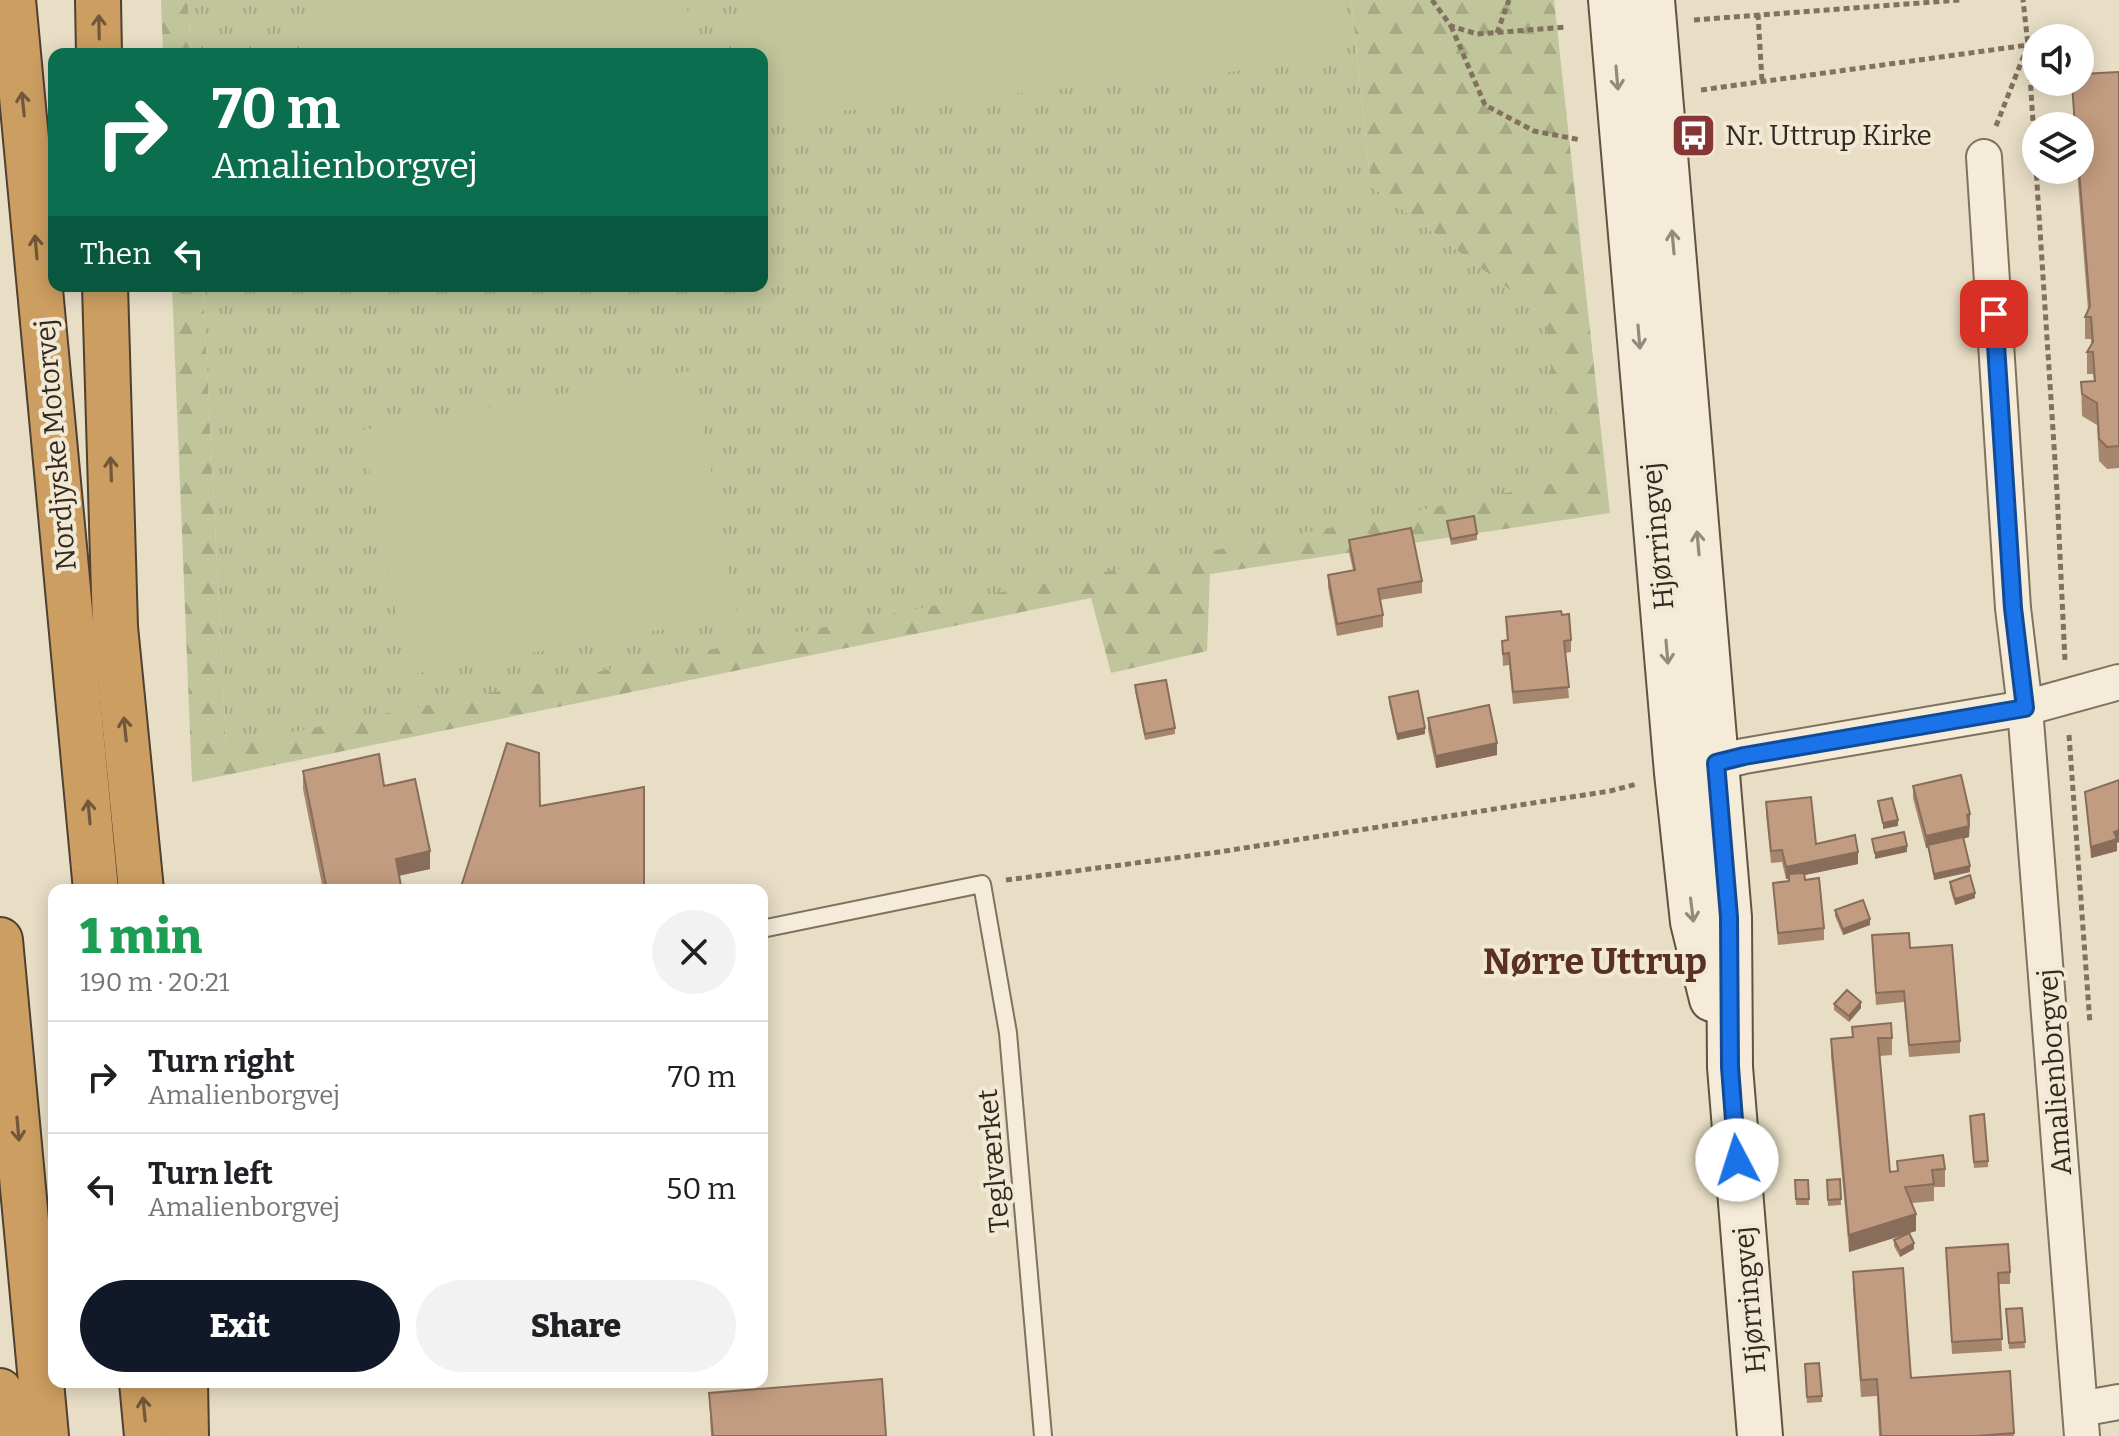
<!DOCTYPE html>
<html lang="en">
<head>
<meta charset="utf-8">
<style>
  body { margin:0; font-family:Bitter,serif; background:#f2f2f2; color:#202124; height:100vh; display:flex; flex-direction:column; font-size:30px; white-space:nowrap }
  * { box-sizing:border-box; margin:0 }
  p { font-size:26px; color:#757577 }
  .icon { flex:none; width:44px; height:44px; fill:none; stroke:currentColor; stroke-width:2; stroke-linecap:round; stroke-linejoin:round }
  .map { position:relative; flex:1; overflow:hidden }
  .details { position:absolute; left:48px; top:884px; width:720px; height:504px; display:flex; flex-direction:column; background:#fff; border-radius:16px; box-shadow:0 4px 20px #0003 }
  .details>* { flex:none }
  .top-card { position:absolute; left:48px; top:48px; width:720px; height:244px; border-radius:16px; box-shadow:0 4px 20px #0003; background:#0b6e4f; color:#fff; overflow:hidden }
  .fabs { position:absolute; left:2022px; top:24px; display:grid; gap:16px }
  .fabs a { display:grid; place-items:center; width:72px; height:72px; border-radius:50%; background:#fff; box-shadow:0 4px 20px #0003; font-size:40px }
  .pin { position:absolute; display:grid; place-items:center; width:68px; height:68px; color:#fff; margin:-34px; border-radius:16px; box-shadow:0 4px 12px #0006 }
  .me { position:absolute; width:88px; margin:-44px; rotate:355deg; stroke-linejoin:round; filter:drop-shadow(0 0 6px #0008) }
  .turn { display:flex; align-items:center; gap:28px; height:168px; padding:0 32px; font-size:36px }
  .turn .icon { width:104px; height:104px; stroke-width:2.5 }
  .turn b { display:block; font-size:56px; line-height:68px }
  .then { display:flex; align-items:center; height:76px; padding:0 32px; background:#0003; gap:16px; font-size:30px }
  .round { display:grid; place-items:center; flex:none; width:84px; height:84px; border-radius:42px; background:#f2f2f2 }
  .headline { display:flex; align-items:center; justify-content:space-between; height:136px; padding:0 32px }
  h1 { font-size:48px; font-weight:800; line-height:60px; color:#1e9e55 }
  .primary-button { display:flex; gap:16px; margin-top:auto; padding:16px 32px }
  .primary-button a { flex:1; height:92px; border-radius:48px; background:#111827; color:#fff; font-size:32px; font-weight:800; line-height:92px; text-align:center }
  .primary-button a+a { background:#f2f2f2; color:#202124 }
  ul { padding:0; list-style:none }
  li { display:flex; align-items:center; gap:24px; height:112px; padding:0 32px; border-top:2px solid #e0e0e0 }
  li div { flex:1 }
  li b { display:block; font-size:30px }
  li em { font-style:normal }
  .map>svg:first-child { display:block }
</style>
</head>
<body>
<div class="map">
<svg width="2119" height="1436" viewBox="0 0 2119 1436">
  <defs>
    <pattern id="forest-firs" width="22" height="20" patternUnits="userSpaceOnUse" patternTransform="scale(2)"><rect width="22" height="20" fill="#c0c59b"/><path d="M5 1l3.5 6h-7zM16 11l3.5 6h-7z" fill="#a5a985"/></pattern>
    <pattern id="park-tufts" width="24" height="20" patternUnits="userSpaceOnUse" patternTransform="scale(2)"><rect width="24" height="20" fill="#c0c59b"/><path d="M3 7l-1-3M5 7V3M7 7l1-3M15 17l-1-3M17 17v-4M19 17l1-3" fill="none" stroke="#a5a985"/></pattern>
  </defs>
  <rect width="100%" height="100%" fill="#e8dec6"/>
  <g fill="url(#forest-firs)">
    <polygon points="161,0 188,0 191,54 163,54"/>
    <polygon points="1351,0 1554,0 1610,513 1210,574 1207,651 1111,673 1091,598 192,782 172,286 203,286 226,744 1546,317 1371,186"/>
  </g>
  <polygon fill="url(#park-tufts)" points="188,0 1351,0 1371,186 1546,317 1562,482 226,745 203,286 762,286 762,54 191,54"/>
  <g fill="#c0c59b">
    <polygon points="305,0 686,0 694,54 313,54"/>
    <polygon points="744,0 1341,0 1347,60 762,119 762,54 749,54"/>
    <polygon points="693,370 737,616 407,675 362,430"/>
  </g>
  <g fill="none" stroke-linecap="round" stroke-linejoin="round">
    <defs>
      <polyline id="lane" points="762,929 982,884 1008,1033 1043,1436"/>
      <g id="street">
        <polyline points="1984,157 2013,608 2025,708 2082,1436"/>
        <polyline points="1693,769 1744,756 2025,708 2119,682"/>
        <polyline points="2080,1409 2119,1402"/>
      </g>
      <g id="secondary">
        <polyline points="1611,0 1677,773 1693,922 1712,999"/>
        <polyline points="1652,0 1729,917 1730,1067 1760,1436"/>
      </g>
      <g id="highway">
        <polyline points="13,0 96,890"/>
        <polyline points="98,0 99,54"/>
        <polyline points="105,286 115,627 141,890"/>
        <polyline points="0,940 46,1436"/>
        <polyline points="142,1382 147,1436"/>
        <polyline points="185,1382 186,1436"/>
        <polyline points="0,1391 6,1436"/>
      </g>
    </defs>
    <use href="#lane" stroke="#81715e" stroke-width="20"/>
    <use href="#street" stroke="#81715e" stroke-width="38"/>
    <use href="#secondary" stroke="#635241" stroke-width="48"/>
    <use href="#highway" stroke="#4f4031" stroke-width="48"/>
    <g stroke="#81715e" stroke-width="5" stroke-dasharray="6 4" stroke-linecap="butt">
      <polyline points="1432,0 1451,26 1477,34 1567,27"/>
      <polyline points="1758,14 1762,81"/>
      <polyline points="1694,20 1961,0"/>
      <polyline points="1451,26 1485,105 1534,131 1581,140"/>
      <polyline points="1497,33 1509,0"/>
      <polyline points="1701,90 2028,45 2057,492 2065,661"/>
      <polyline points="1996,126 2028,45 2023,0"/>
      <polyline points="2069,735 2090,1024"/>
      <polyline points="1006,880 1212,853 1610,791 1637,784"/>
    </g>
    <use href="#lane" stroke="#f4ecd8" stroke-width="16"/>
    <use href="#street" stroke="#f4ecd8" stroke-width="34"/>
    <use href="#secondary" stroke="#f4ecd8" stroke-width="44"/>
    <use href="#highway" stroke="#cd9e61" stroke-width="44"/>
  </g>
  <g fill="#a7866e">
    <polygon points="2119,72 2119,468 2107,469 2099,461 2097,425 2082,416 2081,382 2094,381 2093,374 2087,374 2087,352 2091,344 2091,339 2085,339 2085,317 2088,310 2077,170 2080,170 2080,126 2074,126 2072,83"/>
    <polygon points="1447,521 1477,534 1477,540 1451,545"/>
    <polygon points="1349,540 1422,581 1422,593 1380,600 1383,615 1383,627 1337,636 1328,587 1328,575 1353,570 1349,552"/>
    <polygon points="1562,615 1571,640 1571,652 1565,653 1569,698 1513,704 1509,665 1503,666 1502,641 1507,641 1506,617"/>
    <polygon points="1135,685 1175,728 1175,734 1145,740 1135,691"/>
    <polygon points="1389,697 1425,734 1397,740 1389,703"/>
    <polygon points="1428,718 1497,755 1436,768 1428,730"/>
    <polygon points="303,771 384,786 430,869 399,876 401,890 323,890 303,789"/>
    <polygon points="1913,786 1970,814 1969,837 1963,839 1970,872 1934,880 1928,847 1926,848 1913,798"/>
    <polygon points="2085,792 2117,843 2117,851 2091,858"/>
    <polygon points="1766,802 1816,844 1858,864 1804,875 1805,880 1824,928 1824,940 1778,945 1773,883 1789,882 1789,879 1786,879 1782,862 1771,863 1766,814"/>
    <polygon points="1950,882 1975,898 1955,905 1950,888"/>
    <polygon points="1835,910 1870,925 1843,935 1835,916"/>
    <polygon points="1872,935 1910,948 1960,1041 1960,1053 1909,1057 1904,1002 1876,1005"/>
    <polygon points="1834,1004 1861,1008 1849,1022 1834,1010"/>
    <polygon points="1892,1038 1892,1055 1880,1056 1890,1172 1897,1171 1897,1161 1945,1169 1945,1187 1934,1187 1934,1201 1912,1203 1916,1231 1909,1233 1914,1249 1900,1257 1894,1246 1894,1240 1907,1234 1849,1252 1831,1056 1831,1039"/>
    <polygon points="1970,1122 1988,1161 1988,1167 1974,1168"/>
    <polygon points="1840,1179 1841,1205 1828,1206 1827,1180"/>
    <polygon points="1795,1180 1808,1180 1809,1205 1796,1205"/>
    <polygon points="1946,1248 2010,1272 2010,1284 1999,1284 2002,1351 1952,1354"/>
    <polygon points="1853,1272 1911,1378 2010,1371 2014,1436 1879,1436 1877,1396 1861,1397 1853,1289"/>
    <polygon points="2022,1308 2025,1348 2009,1349 2006,1309"/>
    <polygon points="1805,1370 1822,1396 1822,1402 1807,1403"/>
    <polygon points="709,1393 886,1436 711,1436"/>
  </g>
  <g fill="#886d5a">
    <polygon points="1425,728 1425,734 1397,740 1397,734"/>
    <polygon points="1497,743 1497,755 1436,768 1436,756"/>
    <polygon points="1970,814 1969,837 1926,848 1926,836"/>
    <polygon points="1898,820 1898,826 1883,829 1883,823"/>
    <polygon points="2119,830 2119,842 2117,843 2117,851 2091,858 2091,847 2114,832"/>
    <polygon points="1907,846 1907,852 1875,859 1875,853"/>
    <polygon points="430,851 430,869 396,876 396,859"/>
    <polygon points="1858,852 1858,864 1786,879 1786,867"/>
    <polygon points="1970,866 1970,872 1934,880 1934,874"/>
    <polygon points="401,886 401,890 386,890"/>
    <polygon points="644,886 644,890 627,890"/>
    <polygon points="1975,893 1975,898 1955,905 1955,899"/>
    <polygon points="1870,919 1870,925 1843,935 1843,929"/>
    <polygon points="1861,1002 1861,1008 1849,1022 1849,1016"/>
    <polygon points="1916,1214 1916,1231 1849,1252 1849,1235"/>
    <polygon points="1914,1243 1914,1249 1900,1257 1900,1251"/>
  </g>
  <g fill="#c29c80" stroke="#886d5a" stroke-width="2">
    <polygon points="2119,72 2119,446 2107,447 2099,439 2097,403 2082,394 2081,382 2095,381 2093,352 2087,352 2093,342 2091,317 2085,317 2090,306 2079,170 2080,170 2080,126 2075,126 2072,83 2080,82 2081,74"/>
    <polygon points="1474,516 1477,534 1451,539 1447,521"/>
    <polygon points="1411,528 1422,581 1378,589 1383,615 1337,624 1328,575 1355,570 1349,540"/>
    <polygon points="1561,611 1562,615 1569,614 1571,640 1564,641 1569,687 1513,692 1509,653 1503,654 1502,641 1508,640 1506,617"/>
    <polygon points="1166,680 1175,728 1145,734 1135,685"/>
    <polygon points="1418,691 1425,728 1397,734 1389,697"/>
    <polygon points="1489,705 1497,743 1436,756 1428,718"/>
    <polygon points="507,743 539,753 540,806 644,787 644,886 627,890 460,890"/>
    <polygon points="379,754 384,786 415,779 430,851 396,859 401,886 386,890 327,890 303,771"/>
    <polygon points="1961,775 1970,814 1967,815 1969,826 1926,836 1913,786"/>
    <polygon points="2119,780 2119,830 2114,832 2117,839 2091,847 2085,792"/>
    <polygon points="1811,797 1816,844 1855,835 1858,852 1786,867 1782,850 1771,851 1766,802"/>
    <polygon points="1892,798 1898,820 1883,823 1878,801"/>
    <polygon points="1904,832 1907,846 1875,853 1872,839"/>
    <polygon points="1963,837 1970,866 1934,874 1928,845"/>
    <polygon points="1804,873 1805,880 1819,878 1824,928 1778,933 1773,883 1789,881 1789,874"/>
    <polygon points="1970,875 1975,893 1955,899 1950,882"/>
    <polygon points="1863,900 1870,919 1843,929 1835,910"/>
    <polygon points="1909,933 1910,948 1952,945 1960,1041 1909,1045 1904,991 1876,993 1872,935"/>
    <polygon points="1847,990 1861,1002 1849,1016 1834,1004"/>
    <polygon points="1891,1023 1892,1038 1878,1038 1890,1172 1898,1171 1897,1161 1943,1155 1945,1169 1932,1170 1934,1184 1905,1187 1916,1214 1849,1235 1831,1039 1853,1037 1852,1027"/>
    <polygon points="1984,1114 1988,1161 1974,1162 1970,1116"/>
    <polygon points="1840,1179 1841,1199 1828,1200 1827,1180"/>
    <polygon points="1795,1180 1808,1180 1809,1199 1796,1199"/>
    <polygon points="1909,1233 1914,1243 1900,1251 1894,1240"/>
    <polygon points="2008,1244 2010,1272 1998,1273 2002,1339 1952,1342 1946,1248"/>
    <polygon points="1903,1268 1911,1378 2010,1371 2014,1433 1976,1436 1881,1436 1877,1379 1861,1380 1853,1272"/>
    <polygon points="2022,1308 2025,1342 2009,1343 2006,1309"/>
    <polygon points="1819,1363 1822,1396 1807,1397 1805,1364"/>
    <polygon points="882,1379 886,1436 713,1436 709,1393"/>
  </g>
  <defs><path id="oneway-shaft" d="M-6 0H5M1.5-3L5.5 0L1.5 3" fill="none" stroke-width="1.6" stroke-linecap="round" stroke-linejoin="round" transform="scale(2)"/></defs>
  <g stroke="#71583a">
    <use href="#oneway-shaft" transform="translate(99 27) rotate(-91)"/>
    <use href="#oneway-shaft" transform="translate(23 104) rotate(-96)"/>
    <use href="#oneway-shaft" transform="translate(36 247) rotate(-95)"/>
    <use href="#oneway-shaft" transform="translate(111 469) rotate(-92)"/>
    <use href="#oneway-shaft" transform="translate(125 729) rotate(-96)"/>
    <use href="#oneway-shaft" transform="translate(89 812) rotate(-95)"/>
    <use href="#oneway-shaft" transform="translate(18 1129) rotate(85)"/>
    <use href="#oneway-shaft" transform="translate(144 1409) rotate(-96)"/>
  </g>
  <g stroke="#948a7c">
    <use href="#oneway-shaft" transform="translate(1617 78) rotate(85)"/>
    <use href="#oneway-shaft" transform="translate(1673 242) rotate(-95)"/>
    <use href="#oneway-shaft" transform="translate(1639 337) rotate(85)"/>
    <use href="#oneway-shaft" transform="translate(1698 543) rotate(-95)"/>
    <use href="#oneway-shaft" transform="translate(1667 652) rotate(85)"/>
    <use href="#oneway-shaft" transform="translate(1692 910) rotate(83)"/>
  </g>
  <g fill="none" stroke-linecap="round" stroke-linejoin="round">
    <defs>
      <polyline id="route" points="1737,1160 1730,1067 1729,917 1716,763 1744,756 2025,708 2013,608 1994,314"/>
    </defs>
    <use href="#route" stroke="#114b97" stroke-width="20"/>
    <use href="#route" stroke="#1a73e8" stroke-width="14"/>
  </g>
  <defs>
    <symbol id="bus-square" viewBox="-11 -11 22 22"><rect x="-9" y="-9" width="18" height="18" rx="4" fill="#883536" stroke="#f1e9d4"/><path d="M-5-6H5V4H4V6H2V4H-2V6H-4V4H-5ZM-3.5-4V0h7V-4ZM-3.5 1.2v1.5H-2V1.2ZM2 1.2v1.5H3.5V1.2Z" fill="#fff"/></symbol>
  </defs>
  <g fill-rule="evenodd">
    <use href="#bus-square" x="1668" y="110" width="51" height="51"/>
  </g>
  <g text-anchor="middle" stroke-width="8" stroke-linejoin="round" paint-order="stroke">
    <g font-size="28" fill="#332920" stroke="#f1e9d4" text-anchor="start">
      <text x="1725" y="145">Nr. Uttrup Kirke</text>
    </g>
    <g font-size="28" fill="#332920" stroke="#f1e9d4">
      <text transform="translate(55 445) rotate(-95)" y="10">Nordjyske Motorvej</text>
      <text transform="translate(1657 536) rotate(-95)" y="10">Hjørringvej</text>
      <text transform="translate(2054 1072) rotate(-94)" y="10">Amalienborgvej</text>
      <text transform="translate(993 1161) rotate(-95)" y="10">Teglværket</text>
      <text transform="translate(1749 1300) rotate(-95)" y="10">Hjørringvej</text>
    </g>
    <g font-size="36" font-weight="bold" fill="#5a3025" stroke="#f1e9d4">
      <text x="1595" y="974">Nørre Uttrup</text>
    </g>
  </g>
</svg>
<div class="fabs">
<a><svg class="icon" aria-label="sound" viewBox="0 0 24 24"><path d="M4 9h4l5-4v14l-5-4H4zM17 9q2 3 0 6"/></svg></a>
<a><svg class="icon" aria-label="layers" viewBox="0 0 24 24"><path d="M12 4l9 5-9 5-9-5zM3 14l9 5 9-5"/></svg></a>
</div>
<div class="pin" style="left:1994px;top:314px;background:#d93025"><svg class="icon" aria-label="arrive" viewBox="0 0 24 24"><path d="M6 21V4h12l-3 4 3 4H6"/></svg></div>
<svg class="me" style="left:1737px;top:1160px" viewBox="-20 -20 40 40"><circle r="19" fill="#fff"/><path d="M0-13L10 11 0 6-10 11z" fill="#1a73e8"/></svg>
<div class="top-card">
<div class="turn"><svg class="icon" aria-label="right" viewBox="0 0 24 24"><path d="M7 20v-9h11M14 6l5 5-5 5"/></svg><div><b>70 m</b>Amalienborgvej</div></div>
<div class="then">Then<svg class="icon" aria-label="left" viewBox="0 0 24 24"><path d="M17 20v-9H6M10 6l-5 5 5 5"/></svg></div>
</div>
<section class="details">
<div class="headline"><div><h1>1 min</h1><p>190 m · 20:21</p></div><a class="round"><svg class="icon" aria-label="close" viewBox="0 0 24 24"><path d="M6 6l12 12M18 6L6 18"/></svg></a></div>
<ul>
<li><svg class="icon" aria-label="right" viewBox="0 0 24 24"><path d="M7 20v-9h11M14 6l5 5-5 5"/></svg><div><b>Turn right</b><p>Amalienborgvej</p></div><em>70 m</em></li>
<li><svg class="icon" aria-label="left" viewBox="0 0 24 24"><path d="M17 20v-9H6M10 6l-5 5 5 5"/></svg><div><b>Turn left</b><p>Amalienborgvej</p></div><em>50 m</em></li>
</ul>
<div class="primary-button"><a>Exit</a><a>Share</a></div>
</section>
</div>
</body>
</html>
